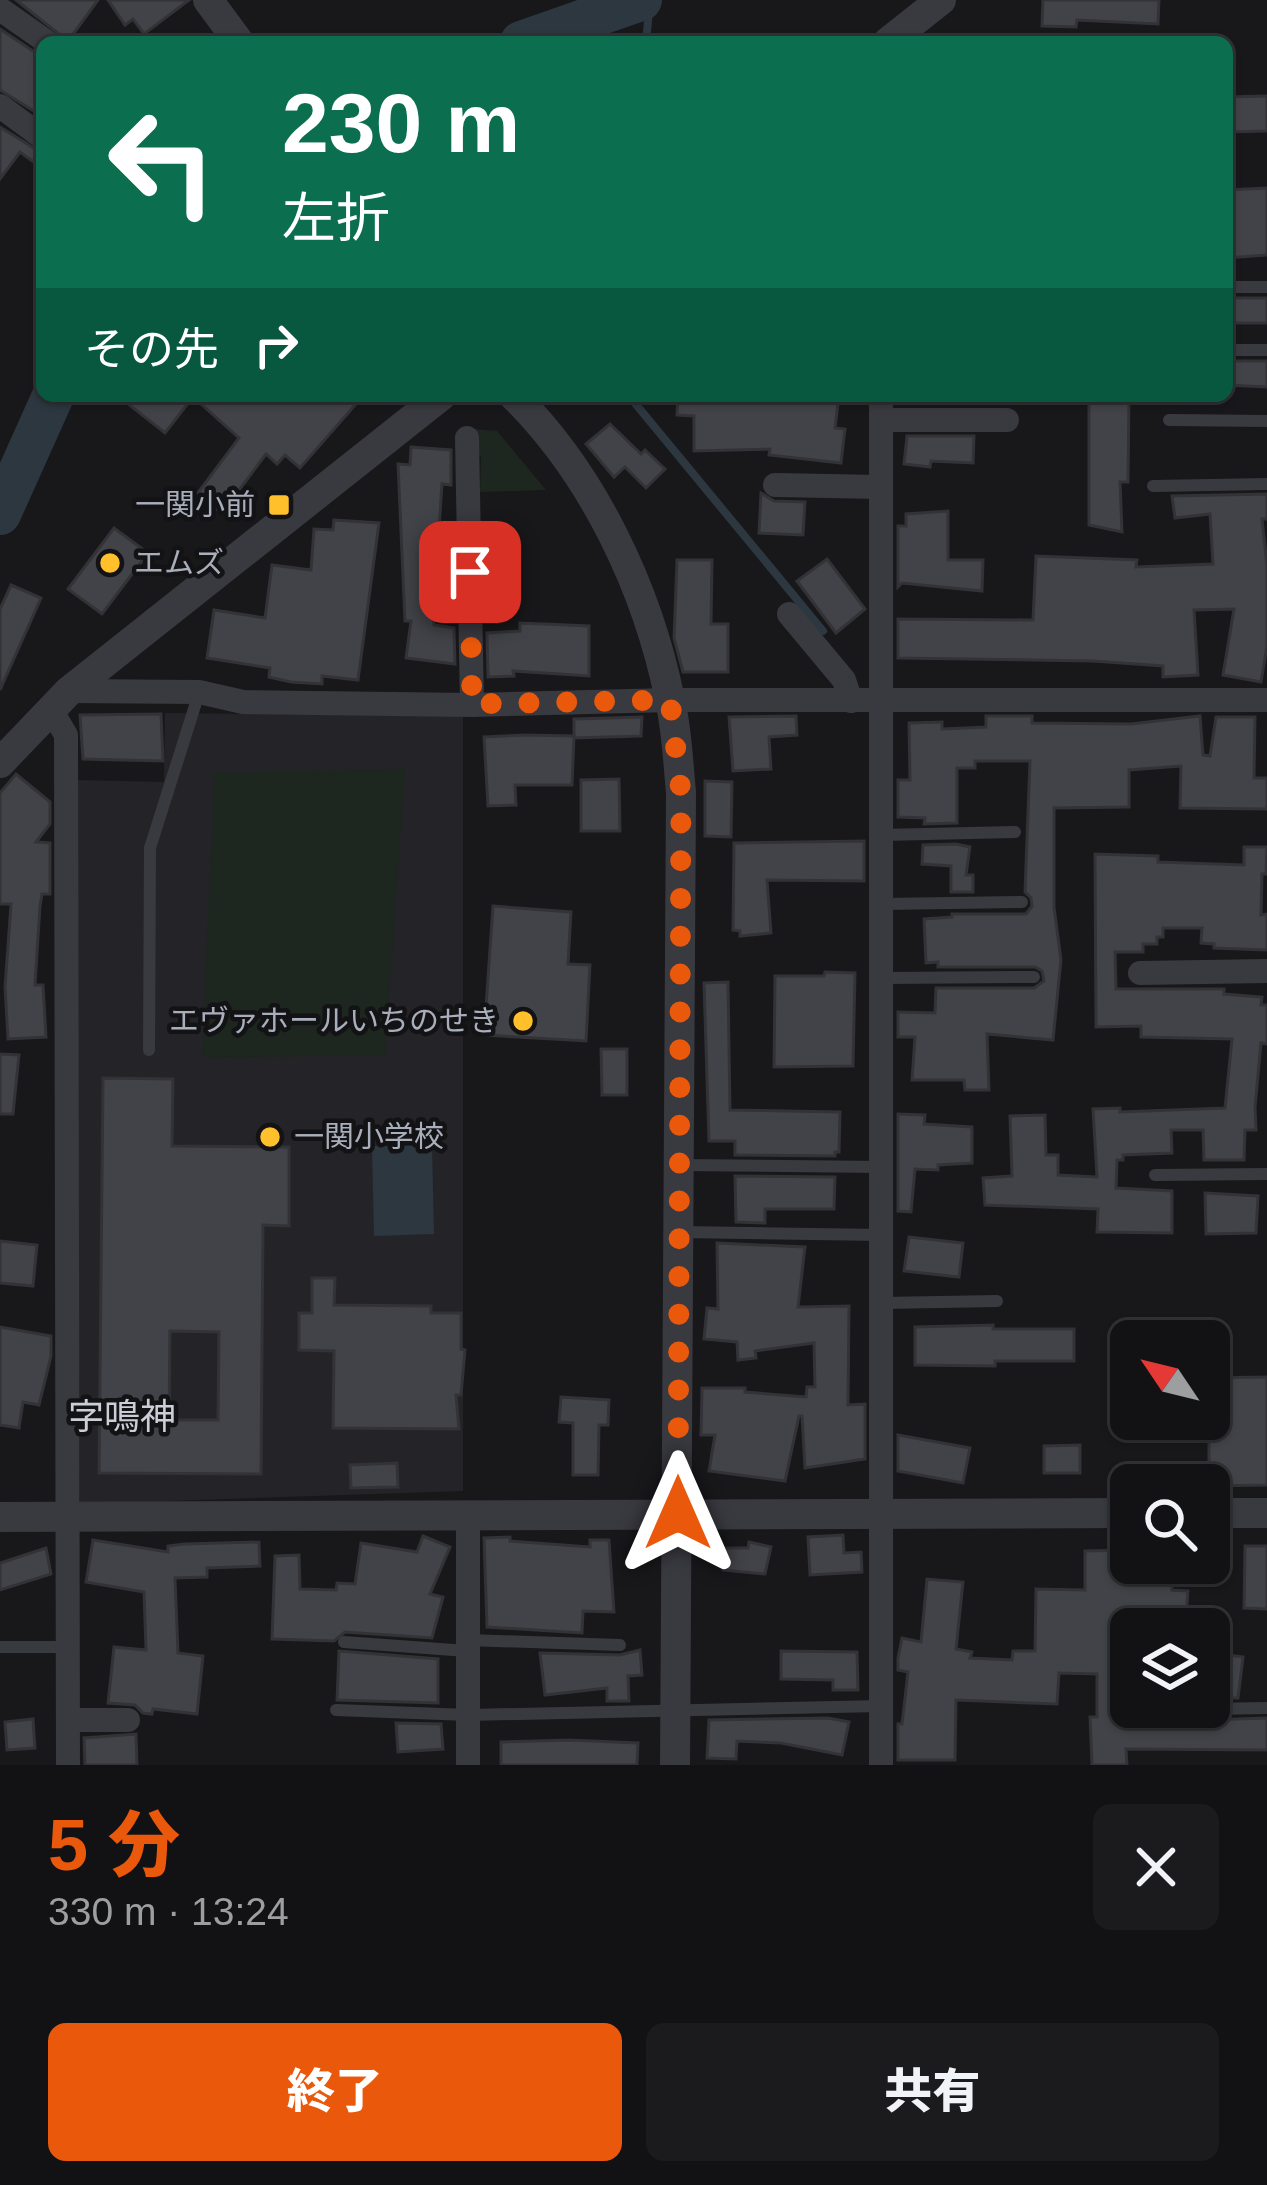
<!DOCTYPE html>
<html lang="ja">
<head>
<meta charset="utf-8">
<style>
  body { margin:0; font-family:Helvetica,"Noto Sans JP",sans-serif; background:#1b1b1d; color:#f1f3f6; height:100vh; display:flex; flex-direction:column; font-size:45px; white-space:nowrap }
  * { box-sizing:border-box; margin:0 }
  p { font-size:39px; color:#9c9ea0 }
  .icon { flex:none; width:66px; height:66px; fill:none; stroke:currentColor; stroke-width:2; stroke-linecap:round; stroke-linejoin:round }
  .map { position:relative; height:1765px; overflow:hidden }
  .side { display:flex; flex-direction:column; background:#121214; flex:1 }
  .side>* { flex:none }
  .guide { position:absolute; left:36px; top:36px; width:1197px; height:366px; border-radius:18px; box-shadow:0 3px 9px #0004,0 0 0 3px #313234; background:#0b6e4f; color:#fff; overflow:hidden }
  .needle { width:78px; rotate:305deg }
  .fabs { position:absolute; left:1110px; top:1320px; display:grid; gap:24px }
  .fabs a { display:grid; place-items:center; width:120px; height:120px; border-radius:18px; background:#121214; box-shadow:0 3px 9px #0004,0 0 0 3px #313234; font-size:60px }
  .pin { position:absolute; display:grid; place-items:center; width:102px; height:102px; color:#fff; margin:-51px; border-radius:24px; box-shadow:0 6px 18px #0006 }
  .me { position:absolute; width:132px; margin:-66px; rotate:0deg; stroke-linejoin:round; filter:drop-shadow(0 0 9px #0008) }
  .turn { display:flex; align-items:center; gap:42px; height:252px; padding:0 48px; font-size:54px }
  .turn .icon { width:156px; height:156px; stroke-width:2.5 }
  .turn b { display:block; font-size:84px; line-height:102px }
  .then { display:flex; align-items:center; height:114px; padding:0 48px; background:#0003; gap:24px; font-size:45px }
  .round { display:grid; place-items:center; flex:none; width:126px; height:126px; border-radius:18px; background:#1b1b1d }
  .summary { display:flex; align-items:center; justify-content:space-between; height:204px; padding:0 48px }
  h1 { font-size:72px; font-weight:800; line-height:90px; color:#ea580c }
  .button { display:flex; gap:24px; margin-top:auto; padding:24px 48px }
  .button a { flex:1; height:138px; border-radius:18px; background:#ea580c; color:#fff; font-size:48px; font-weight:800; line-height:138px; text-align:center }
  .button a+a { background:#1b1b1d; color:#f1f3f6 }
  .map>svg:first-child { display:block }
</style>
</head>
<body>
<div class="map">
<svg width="1267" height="1765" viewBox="0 0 1267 1765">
  <rect width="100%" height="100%" fill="#18181b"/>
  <polygon fill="#242428" points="165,713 463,716 463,1491 80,1504 75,780 164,782"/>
  <g fill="#1d261f">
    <polygon points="471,429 497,431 546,490 480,492 481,456 472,454"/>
    <polygon points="405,770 385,1056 202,1057 214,771"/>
  </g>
  <polygon fill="#2c3740" points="432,1145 434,1234 374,1236 372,1146"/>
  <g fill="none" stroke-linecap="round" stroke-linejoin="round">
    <g stroke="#2c3740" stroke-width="8">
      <polyline points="646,42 650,0"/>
      <polyline points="629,396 823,631"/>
    </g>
    <g stroke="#2c3740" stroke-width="42">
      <polyline points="521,42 641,0"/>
      <polyline points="0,514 53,396"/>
    </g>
  </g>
  <g fill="#424348" stroke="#323237" stroke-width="3" fill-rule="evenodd">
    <polygon points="16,0 98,0 68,41"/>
    <polygon points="108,0 189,0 144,34 133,19 125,25"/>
    <polygon points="1043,0 1159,0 1158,24 1077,20 1076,27 1042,26"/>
    <polygon points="0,29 42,57 42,116 0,90"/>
    <polygon points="1267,96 1267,131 1227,132 1227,97"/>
    <polygon points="0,127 42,153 42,168 20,152 0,179"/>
    <polygon points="1267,188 1267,255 1227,258 1227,190"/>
    <rect x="1227" y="298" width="40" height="25"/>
    <polygon points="1227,361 1267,361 1267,387 1227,385"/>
    <polygon points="118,396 363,396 300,468 285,455 277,464 266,454 222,513 197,494 239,438 193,397 165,433"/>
    <polygon points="678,396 839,396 835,428 845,429 841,463 769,455 770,449 694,451 694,416 677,415"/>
    <polygon points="1089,396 1129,396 1128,482 1120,482 1122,532 1089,525"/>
    <polygon points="610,424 641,454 645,450 665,469 646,488 625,467 614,477 586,444"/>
    <polygon points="907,436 974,436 973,463 931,461 930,467 904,464"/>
    <polygon points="411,447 451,450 451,485 442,484 437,558 431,558 434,625 454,628 455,664 406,658 411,621 405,621 398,464 410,465"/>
    <polygon points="761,493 774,501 805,502 803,535 759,533"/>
    <polygon points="1267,494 1267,519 1262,519 1267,565 1267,646 1261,682 1223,675 1234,609 1194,610 1198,675 1163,677 1163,666 1093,661 898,658 898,619 1033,620 1036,556 1137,560 1136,567 1213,564 1210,514 1175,518 1172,496"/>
    <polygon points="948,511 948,560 983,560 982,591 902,583 898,587 898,526 906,526 906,514"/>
    <polygon points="334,520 379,523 358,680 322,676 322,684 291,682 269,677 270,668 207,658 214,610 265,618 272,565 311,570 314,529 333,530"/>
    <polygon points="114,528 148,553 102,614 68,589"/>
    <polygon points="827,559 865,609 836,633 797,581"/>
    <polygon points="677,560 712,560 711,624 728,624 728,672 683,672 674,638"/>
    <polygon points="11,585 41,598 0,690 0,609"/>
    <polygon points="520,623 589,626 589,676 513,671 514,676 488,677 487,633 520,631"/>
    <polygon points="161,714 163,761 83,759 80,715"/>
    <polygon points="796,716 797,735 769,737 771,769 733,771 729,717"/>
    <polygon points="986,716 1032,716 1032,723 1131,724 1200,716 1203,755 1210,756 1216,717 1255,717 1254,778 1267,778 1267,809 1180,808 1181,766 1129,770 1129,807 1054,808 1054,907 1061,960 1053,1040 987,1034 989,1090 965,1090 964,1080 912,1080 915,1037 898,1037 898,1012 935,1013 936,988 1034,988 1044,981 1042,971 1035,967 938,967 938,962 926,963 924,919 952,917 952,914 1026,914 1032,906 1031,898 1025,892 1030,761 975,761 975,768 957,768 957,823 924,824 925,818 898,817 898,780 910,780 909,723 942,722 942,729 986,727"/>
    <polygon points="642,717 641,736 574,738 574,719"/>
    <polygon points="525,735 574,736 572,785 515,785 516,805 488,806 484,737"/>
    <polygon points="16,774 50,802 50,824 36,842 50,843 50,894 42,894 40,906 35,985 43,985 46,1037 8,1039 5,987 11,904 0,904 0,793"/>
    <polygon points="619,779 620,831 581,831 581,780"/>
    <polygon points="705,781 732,782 731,837 705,836"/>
    <polygon points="864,841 864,881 767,880 771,933 740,936 740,931 733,930 734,843"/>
    <polygon points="956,844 970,847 966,875 973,875 973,892 951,892 951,866 922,864 923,845"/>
    <polygon points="1244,847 1267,847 1266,874 1262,874 1261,915 1267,914 1267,950 1214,948 1214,944 1201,943 1202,928 1163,928 1163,937 1157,937 1157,944 1143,944 1143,952 1115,952 1116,989 1224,989 1224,994 1262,997 1261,1005 1267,1005 1267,1044 1261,1043 1255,1107 1256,1130 1245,1130 1244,1160 1204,1160 1203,1130 1171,1130 1172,1153 1123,1155 1123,1160 1117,1160 1116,1188 1172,1191 1172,1233 1097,1232 1098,1209 985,1205 983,1178 1012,1176 1010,1116 1045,1115 1046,1155 1058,1155 1058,1175 1097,1177 1093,1109 1120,1108 1120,1112 1225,1108 1232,1039 1141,1037 1141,1026 1096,1027 1095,854 1158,856 1158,862 1244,865"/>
    <polygon points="493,906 571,912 568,964 590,965 586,1041 484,1035"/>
    <polygon points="825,972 855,973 853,1066 774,1067 775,976 824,976"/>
    <polygon points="728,982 730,1110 840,1112 839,1152 835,1152 835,1156 735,1155 735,1141 709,1141 704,983"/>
    <polygon points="601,1049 627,1049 627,1095 602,1095"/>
    <polygon points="0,1054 19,1055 13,1114 0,1114"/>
    <path d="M103 1078 173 1079 172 1146 289 1147V1226L263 1225 261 1474 99 1473ZM170 1331 219 1332 218 1420H169Z"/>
    <polygon points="898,1114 925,1115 924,1124 972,1127 972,1163 938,1165 938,1170 915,1169 911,1212 898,1211"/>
    <polygon points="735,1176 835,1177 834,1209 765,1209 765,1223 736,1222"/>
    <polygon points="1205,1193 1258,1196 1256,1233 1206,1234"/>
    <polygon points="909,1237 963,1243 959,1277 904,1271"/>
    <polygon points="0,1241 37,1245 33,1286 0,1283"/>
    <polygon points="717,1243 805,1247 798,1307 849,1306 848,1405 865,1404 865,1459 805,1468 802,1416 799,1416 785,1481 709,1471 715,1435 701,1435 702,1388 745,1388 745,1392 806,1397 807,1387 815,1387 814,1343 755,1351 756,1358 738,1360 737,1342 704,1339 707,1308 718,1309"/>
    <polygon points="312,1278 335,1278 334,1305 431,1306 431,1313 461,1313 461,1349 465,1350 461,1395 456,1395 459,1429 333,1428 334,1351 299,1350 299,1313 312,1313"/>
    <polygon points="993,1325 993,1329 1074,1329 1074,1361 995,1361 995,1366 915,1365 915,1327"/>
    <polygon points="0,1327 51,1336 51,1356 39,1405 23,1402 19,1428 0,1425"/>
    <polygon points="1267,1377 1267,1485 1209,1486 1209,1378"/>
    <polygon points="561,1397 609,1400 608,1425 599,1425 598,1475 573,1475 573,1423 559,1422"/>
    <polygon points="898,1435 970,1448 963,1483 898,1471"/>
    <polygon points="1080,1445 1080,1473 1044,1473 1044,1446"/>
    <polygon points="397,1463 398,1487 351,1488 350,1465"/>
    <polygon points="843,1535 844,1553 861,1552 862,1572 810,1575 808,1537"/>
    <polygon points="423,1536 450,1547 430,1594 443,1597 432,1638 345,1632 334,1641 272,1639 275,1556 299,1555 300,1589 336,1590 337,1583 355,1584 361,1543 417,1552"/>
    <polygon points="510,1537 510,1541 590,1547 590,1540 609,1540 614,1612 583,1611 582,1633 487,1627 484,1538"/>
    <polygon points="93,1540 168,1552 168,1546 184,1544 259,1542 260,1566 207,1568 207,1577 175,1578 178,1653 203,1656 197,1714 153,1709 152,1714 143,1713 135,1705 108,1703 114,1647 146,1650 144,1592 86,1582"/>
    <polygon points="749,1542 771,1547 765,1574 723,1570 723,1548 748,1548"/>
    <polygon points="1245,1546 1267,1546 1267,1609 1244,1608"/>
    <polygon points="46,1548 51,1574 0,1590 0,1563"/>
    <polygon points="1131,1550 1131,1563 1171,1563 1172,1590 1188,1591 1185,1629 1131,1629 1131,1716 1198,1713 1208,1720 1267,1718 1267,1750 1126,1749 1127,1765 1092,1765 1090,1717 1097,1717 1097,1674 1059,1673 1057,1704 956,1700 955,1760 898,1760 898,1724 902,1724 908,1672 898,1670 898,1658 902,1638 921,1642 927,1579 963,1582 956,1649 972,1652 970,1658 1012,1660 1013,1651 1035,1651 1036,1589 1085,1590 1085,1551"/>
    <polygon points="640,1650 642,1675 628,1676 629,1701 607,1701 607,1688 545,1695 540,1653 620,1655"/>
    <polygon points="339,1651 438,1659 438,1703 337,1700"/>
    <polygon points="781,1651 857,1652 858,1690 833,1690 833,1680 781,1679"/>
    <polygon points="1214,1653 1243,1657 1238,1698 1209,1698"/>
    <polygon points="828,1718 849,1722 842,1755 781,1743 737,1741 736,1759 707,1758 709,1720"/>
    <polygon points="33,1719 35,1748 7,1750 5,1722"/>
    <polygon points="396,1723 441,1724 443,1749 398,1752"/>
    <polygon points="136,1734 137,1765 85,1765 84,1738"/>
    <polygon points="569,1740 638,1743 637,1765 501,1765 501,1742"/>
  </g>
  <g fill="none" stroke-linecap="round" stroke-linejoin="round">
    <g stroke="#393940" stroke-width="12">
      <polyline points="1227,287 1267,287"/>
      <polyline points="1227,350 1267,350"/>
      <polyline points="1169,420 1267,421"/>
      <polyline points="1153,486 1267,484"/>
      <polyline points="882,835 1015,832"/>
      <polyline points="882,904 1022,902"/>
      <polyline points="882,978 1034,977"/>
      <polyline points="149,1050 150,848 199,693"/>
      <polyline points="679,1165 881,1167"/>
      <polyline points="1155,1175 1267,1174"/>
      <polyline points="681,1232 882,1235"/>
      <polyline points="882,1303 997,1301"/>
      <polyline points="468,1640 620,1645"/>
      <polyline points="344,1642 467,1651"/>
      <polyline points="0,1647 68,1647"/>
      <polyline points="1208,1709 1267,1708"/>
      <polyline points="336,1710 468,1715 881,1706"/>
    </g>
    <g stroke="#393940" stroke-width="24">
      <polyline points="0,9 47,42"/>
      <polyline points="0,106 42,137"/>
      <polyline points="881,420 1007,420"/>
      <polyline points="467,438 472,705"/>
      <polyline points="775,485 881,487"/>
      <polyline points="789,614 844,680 851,701"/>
      <polyline points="69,691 199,692 243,702 472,705 671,700 1267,700"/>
      <polyline points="50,708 66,735 68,1765"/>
      <polyline points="1140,973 1267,971"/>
      <polyline points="69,1720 128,1720"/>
      <polyline points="468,1765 468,1515"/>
      <polyline points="881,1765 881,396"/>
    </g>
    <g stroke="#393940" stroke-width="30">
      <polyline points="208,0 239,42"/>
      <polyline points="888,42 941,0"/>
      <path d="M514 396C594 475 648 590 670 700 677 730 678 762 681 792L675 1765"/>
      <polyline points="0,763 69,691 441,396"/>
      <polyline points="1209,1513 1267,1513"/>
      <polyline points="0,1517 1131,1513"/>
    </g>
  </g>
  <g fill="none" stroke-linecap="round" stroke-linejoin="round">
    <polyline stroke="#ea580c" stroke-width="21" stroke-dasharray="0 37.8" points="470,572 472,704 670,700 681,792 678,1513"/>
  </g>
  <g fill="#ffc02b" stroke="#131316" stroke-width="4.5">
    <rect x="267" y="493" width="24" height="24" rx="6"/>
    <circle cx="110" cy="563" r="12"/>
    <circle cx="523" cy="1021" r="12"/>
    <circle cx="270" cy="1137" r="12"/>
  </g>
  <g text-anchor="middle" stroke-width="9" stroke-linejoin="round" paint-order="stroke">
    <g font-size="30" fill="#a9aebb" stroke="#131316" text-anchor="end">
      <text x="255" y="515">一関小前</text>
      <text x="134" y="573" text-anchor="start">エムズ</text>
      <text x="499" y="1031">エヴァホールいちのせき</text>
      <text x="294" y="1147" text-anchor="start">一関小学校</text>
    </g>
    <g font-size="36" fill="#cbcdd7" stroke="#131316">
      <text x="122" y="1429">字鳴神</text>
    </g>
  </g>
</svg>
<div class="fabs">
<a><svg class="needle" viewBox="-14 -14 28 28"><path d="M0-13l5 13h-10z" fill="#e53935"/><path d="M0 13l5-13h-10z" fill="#9c9ea0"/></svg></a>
<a><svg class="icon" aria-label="search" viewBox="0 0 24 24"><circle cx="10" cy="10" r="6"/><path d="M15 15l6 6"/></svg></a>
<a><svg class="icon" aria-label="layers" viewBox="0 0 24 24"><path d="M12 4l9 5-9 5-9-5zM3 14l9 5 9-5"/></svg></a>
</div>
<div class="pin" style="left:470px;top:572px;background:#d93025"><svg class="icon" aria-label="arrive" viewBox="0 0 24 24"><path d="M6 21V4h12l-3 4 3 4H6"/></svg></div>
<svg class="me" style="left:678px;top:1513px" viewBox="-20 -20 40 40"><path d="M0-17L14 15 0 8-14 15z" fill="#ea580c" stroke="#fff" stroke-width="4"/></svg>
<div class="guide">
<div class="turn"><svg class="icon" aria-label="left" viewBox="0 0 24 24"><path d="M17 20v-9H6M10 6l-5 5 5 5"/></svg><div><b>230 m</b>左折</div></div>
<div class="then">その先<svg class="icon" aria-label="right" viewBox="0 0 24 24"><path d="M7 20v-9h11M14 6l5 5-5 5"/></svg></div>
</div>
</div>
<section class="side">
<div class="summary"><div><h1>5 分</h1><p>330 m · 13:24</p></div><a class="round"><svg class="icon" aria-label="close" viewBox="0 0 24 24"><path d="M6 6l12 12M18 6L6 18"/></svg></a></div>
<div class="button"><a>終了</a><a>共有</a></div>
</section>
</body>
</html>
